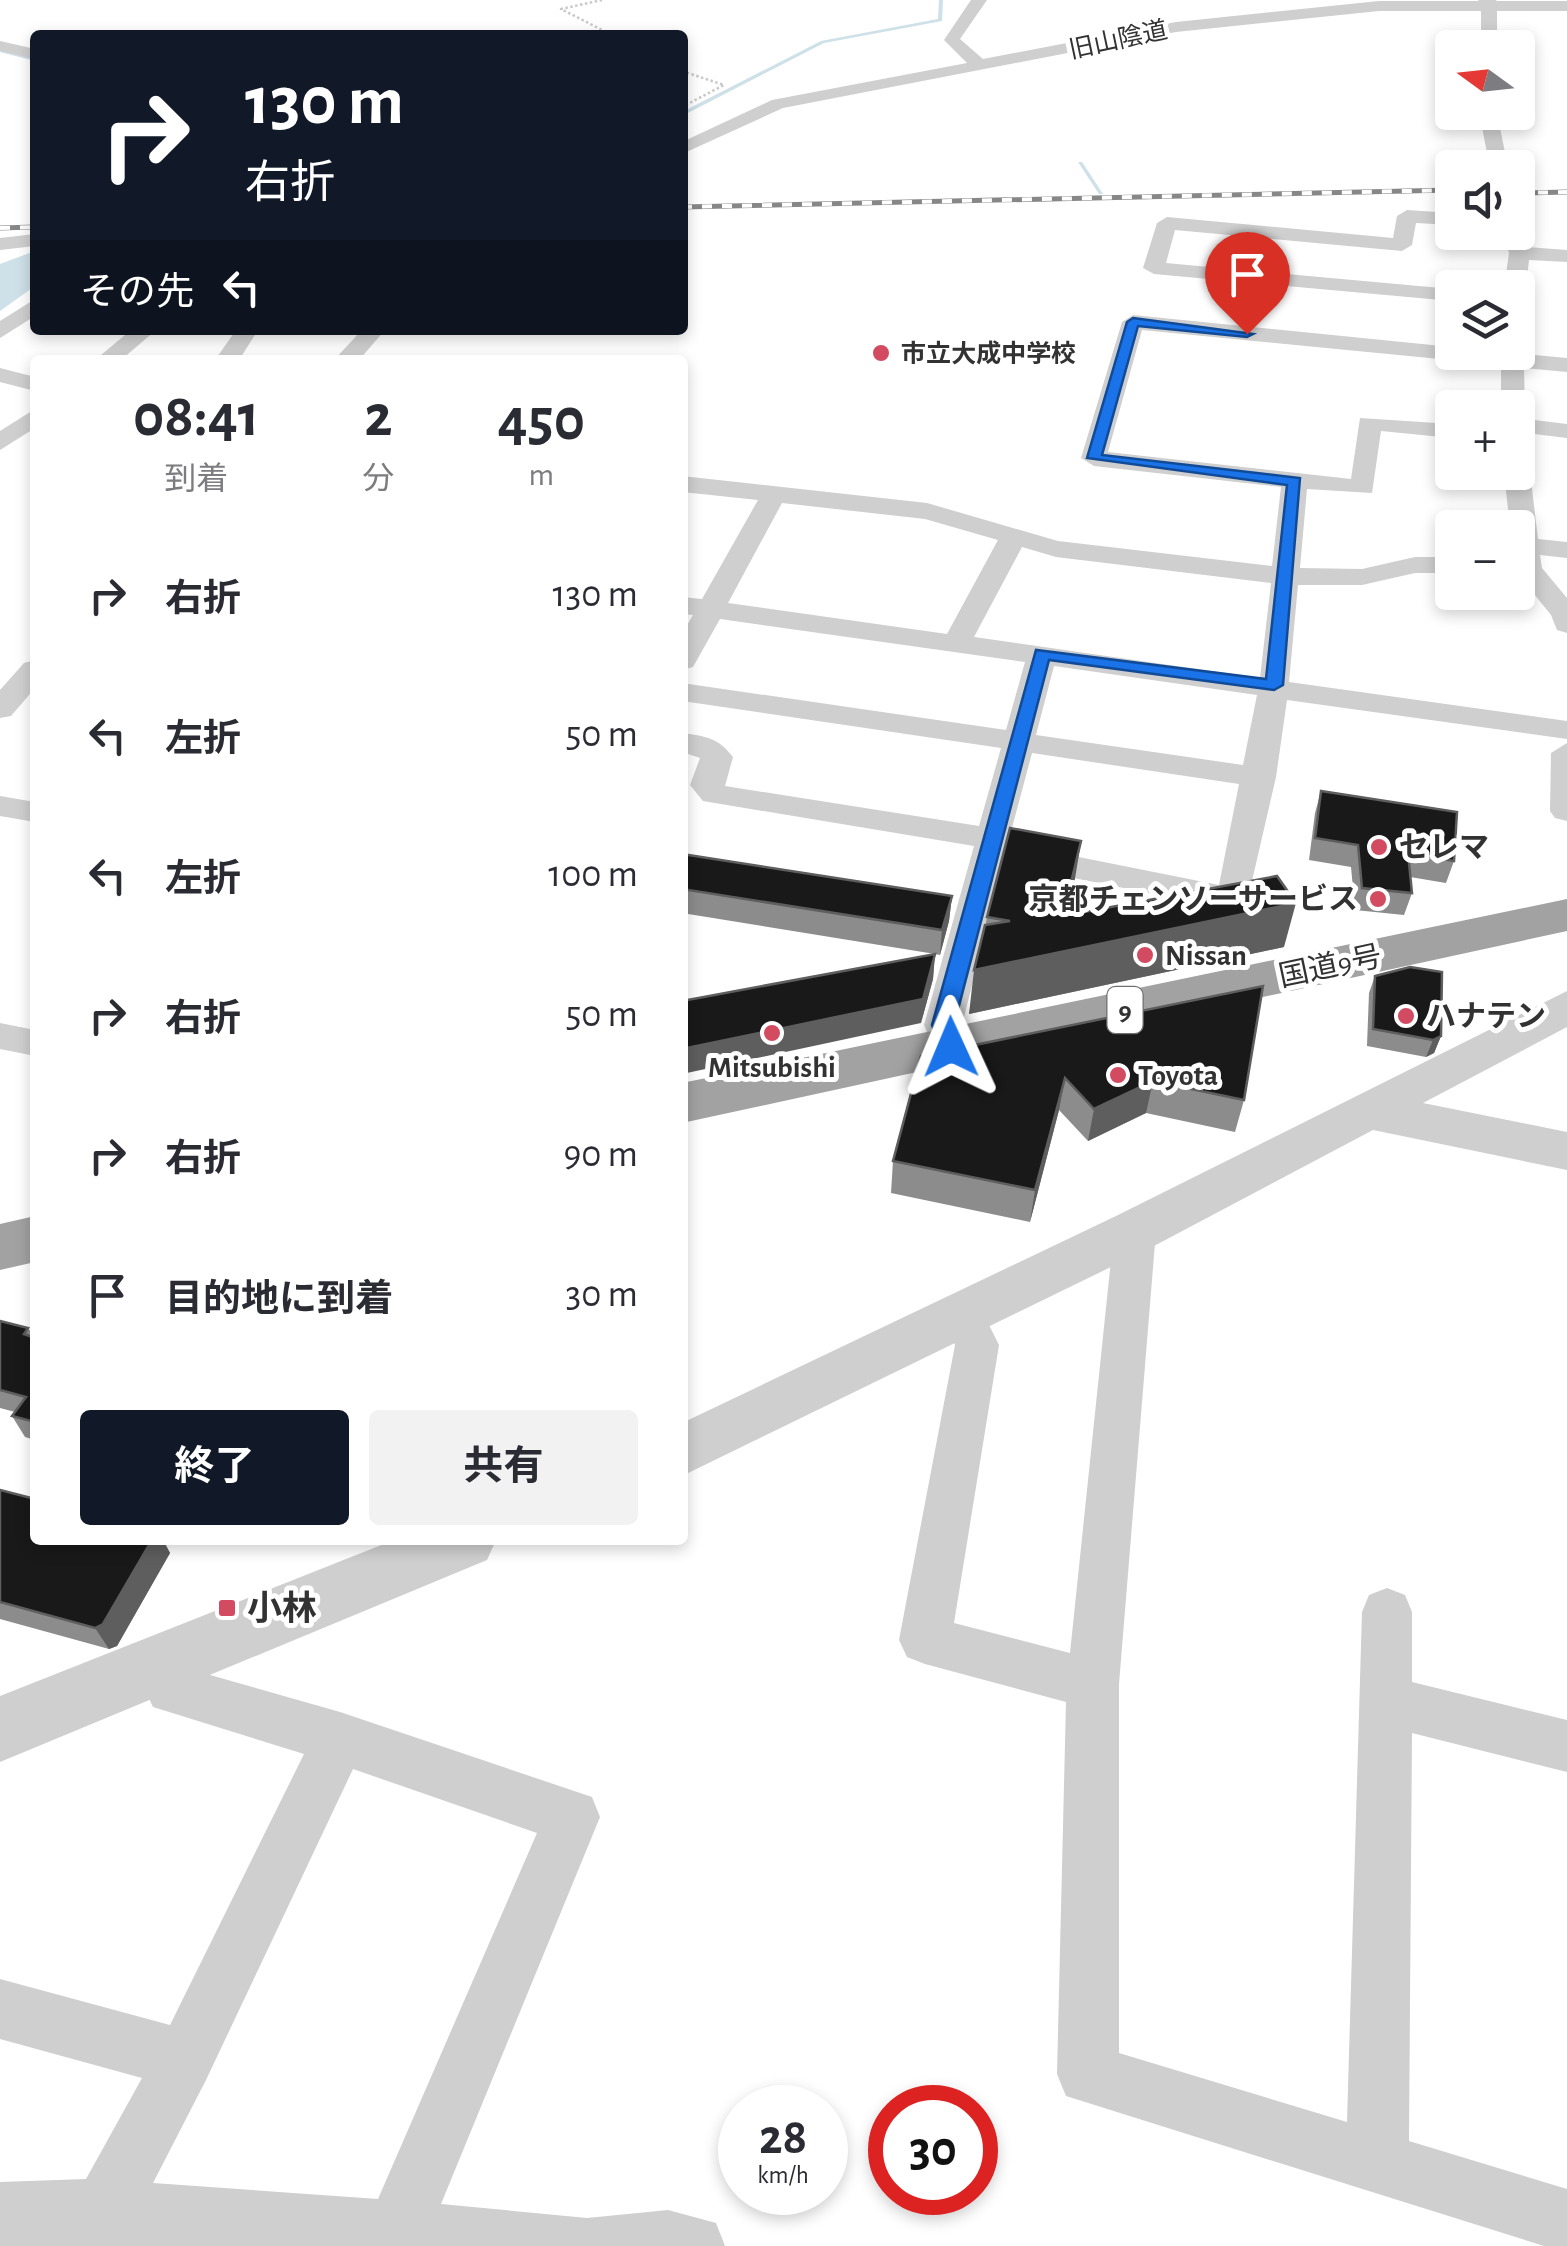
<!DOCTYPE html>
<html lang="ja">
<head>
<meta charset="utf-8">
<style>
  body { margin:0; font-family:"Alegreya Sans","Noto Sans JP",sans-serif; background:#f2f2f3; color:#2b2b33; height:100vh; display:flex; flex-direction:column; font-size:38px; white-space:nowrap }
  * { box-sizing:border-box; margin:0 }
  p { font-size:32px; color:#7c7c81 }
  .icon { flex:none; width:55px; height:55px; fill:none; stroke:currentColor; stroke-width:2; stroke-linecap:round; stroke-linejoin:round }
  .map { position:relative; flex:1; overflow:hidden }
  .sheet { position:absolute; left:30px; top:355px; width:658px; height:1190px; display:flex; flex-direction:column; background:#fff; border-radius:10px; box-shadow:0 5px 15px #0003 }
  .sheet>* { flex:none }
  .guide { position:absolute; left:30px; top:30px; width:658px; height:305px; border-radius:10px; box-shadow:0 5px 15px #0003; background:#111827; color:#fff; overflow:hidden }
  .needle { width:65px; rotate:285deg }
  .buttons { position:absolute; left:1435px; top:30px; display:grid; gap:20px }
  .buttons a { display:grid; place-items:center; width:100px; height:100px; border-radius:10px; background:#fff; box-shadow:0 5px 15px #0003; font-size:50px }
  .speed { position:absolute; left:718px; top:2085px; display:flex; gap:20px; font-size:50px; font-weight:700; text-align:center }
  .speed>* { display:grid; place-content:center; width:130px; height:130px; border-radius:50%; background:#fff; box-shadow:0 5px 15px #0003; line-height:1 }
  .speed small { font-size:25px; font-weight:400 }
  .speed .limit { border:15px solid #d22; background:#fff; color:#111 }
  .pin { position:absolute; display:grid; place-items:center; width:85px; height:85px; color:#fff; margin:-102px -42px; border-radius:50% 50% 50% 0; rotate:-45deg; box-shadow:0 0 10px #0007 }
  .pin .icon { rotate:45deg }
  .me { position:absolute; width:110px; margin:-55px; rotate:359deg; stroke-linejoin:round; filter:drop-shadow(0 0 8px #0008) }
  .turn { display:flex; align-items:center; gap:35px; height:210px; padding:0 50px; font-size:45px }
  .turn .icon { width:130px; height:130px; stroke-width:2.5 }
  .turn b { display:block; font-size:70px; line-height:85px }
  .then { display:flex; align-items:center; height:95px; padding:0 50px; background:#0003; gap:20px; font-size:38px }
  .eta { display:flex; justify-content:space-evenly; align-items:center; height:170px; text-align:center }
  .eta b { font-size:60px; font-weight:700; line-height:70px }
  .primary-button { display:flex; gap:20px; margin-top:auto; padding:20px 50px }
  .primary-button a { flex:1; height:115px; border-radius:10px; background:#111827; color:#fff; font-size:40px; font-weight:700; line-height:115px; text-align:center }
  .primary-button a+a { background:#f2f2f3; color:#2b2b33 }
  ul { padding:0; list-style:none }
  li { display:flex; align-items:center; gap:30px; height:140px; padding:0 50px }
  li div { flex:1 }
  li b { display:block; font-size:38px }
  li em { font-style:normal }
  .map>svg:first-child { display:block }
</style>
</head>
<body>
<div class="map">
<svg width="1567" height="2246" viewBox="0 0 1567 2246">
  <rect width="100%" height="100%" fill="#fff"/>
  <polygon fill="#cee0e8" points="35,251 35,286 0,311 0,264"/>
  <g fill="none" stroke-linecap="round" stroke-linejoin="round">
    <g fill="#cee0e8" fill-rule="evenodd">
      <polygon points="939,0 943,0 942,21 824,43 682,116 682,112 821,41 938,19"/>
      <polygon points="0,48 35,57 35,61 0,52"/>
      <polygon points="1078,162 1082,162 1103,194 1099,194"/>
    </g>
    <g stroke="#c9c9c9" stroke-width="2.5" stroke-dasharray="2.5 2.5" stroke-linecap="butt">
      <polyline points="602,0 561,9 612,35"/>
      <polyline points="682,71 724,85 682,107"/>
    </g>
    <g fill="#cfcfcf" fill-rule="evenodd">
      <polygon points="971,0 987,0 960,39 983,59 1176,22 1379,1 1567,1 1567,11 1497,11 1497,48 1481,48 1481,11 1379,11 1176,32 783,108 682,154 682,142 772,100 967,63 944,40"/>
      <polygon points="0,41 35,49 35,59 0,51"/>
      <polygon points="1479,112 1497,112 1508,168 1490,168"/>
      <polygon points="1407,210 1452,213 1452,225 1416,223 1412,245 1402,251 1175,230 1166,263 1452,289 1452,301 1154,274 1143,268 1157,223 1167,217 1393,238 1397,216"/>
      <polygon points="1518,227 1528,247 1567,250 1567,262 1529,260 1526,288 1518,294 1518,288 1504,288 1509,253 1503,232 1518,232"/>
      <polygon points="35,234 35,246 0,250 0,238"/>
      <polygon points="35,299 35,316 0,338 0,321"/>
      <path d="M1133 315 1452 347V352H1518V347L1523 354 1567 358V372L1524 368 1525 408 1518 414V408H1501V365L1142 330 1108 452 1351 479 1360 418 1452 424V438L1381 431 1372 493 1307 489 1300 568 1362 569 1415 557H1452V573H1415L1362 585H1298L1289 682 1567 721V739L1287 700 1276 777 1246 907 1234 910 1003 864 962 1025 970 1047 965 1056 951 1060 937 1056 924 1025 974 846 703 801 690 785 700 758 682 752V733C705 736 719 738 733 757L725 786 979 826 1001 748 682 701V683L1006 730 1025 662 720 619 693 667 682 670V634L693 615 682 614V597L702 599 758 500 682 492V476L927 503 1058 541 1272 566 1281 487 1094 466 1081 458 1122 322ZM782 503 925 519 998 540 947 634 728 603ZM1022 547 1056 557 1271 583 1260 678 974 637ZM1054 666 1257 695 1243 765 1036 735ZM1032 753 1239 784 1219 885 1008 843Z"/>
      <polygon points="131,330 156,330 121,360 95,360"/>
      <polygon points="236,330 258,330 239,360 215,360"/>
      <polygon points="362,330 385,330 359,360 334,360"/>
      <polygon points="0,368 35,377 35,391 0,382"/>
      <polygon points="35,409 35,428 0,450 0,431"/>
      <polygon points="1518,418 1567,424 1567,438 1518,432"/>
      <polygon points="1518,464 1530,472 1538,539 1567,542 1567,558 1540,555 1542,568 1567,598 1567,633 1557,630 1551,615 1518,574 1518,528 1510,528 1504,472 1518,472"/>
      <polygon points="35,660 35,688 11,716 0,718 0,690 24,663"/>
      <polygon points="1567,743 1567,821 1555,818 1550,811 1551,753"/>
      <polygon points="0,796 35,802 35,822 0,816"/>
      <polygon points="0,1023 35,1030 35,1056 0,1049"/>
      <polygon points="1135,1215 1150,1219 1156,1231 1119,1684 1119,2053 1347,2122 1362,1612 1369,1595 1387,1588 1405,1595 1412,1612 1412,1682 1567,1720 1567,1772 1412,1733 1409,2141 1567,2189 1567,2246 1544,2246 1066,2096 1057,2074 1066,1702 925,1664 907,1657 899,1640 955,1345 940,1316 946,1303 962,1298 978,1303 999,1345 954,1623 1070,1653 1114,1231 1120,1219"/>
      <path d="M159 1639 177 1647 189 1669 340 1712 592 1797 600 1817 441 2204 587 2218 668 2210 716 2223 725 2246H0V2182L86 2179 142 2078 0 2039V1979L170 2025 304 1754 153 1707 133 1664 141 1647ZM353 1769 537 1833 378 2199 153 2183 206 2080Z"/>
    </g>
    <g fill="#cfcfcf" fill-rule="evenodd">
      <polygon points="1478,0 1496,0 1498,4 1489,10"/>
      <polygon points="1567,991 1567,1027 1423,1103 1567,1132 1567,1170 1373,1130 1154,1246 682,1476 682,1423 1116,1216"/>
      <polygon points="394,1540 496,1540 487,1560 0,1762 0,1696"/>
    </g>
    <g fill="#a2a2a2" fill-rule="evenodd">
      <polygon points="1567,899 1567,931 682,1123 682,1083"/>
      <polygon points="35,1216 35,1262 0,1270 0,1224"/>
    </g>
    <defs>
      <g id="rail">
        <polyline points="1518,193 1567,192"/>
        <polyline points="682,207 1452,190"/>
        <polyline points="0,228 35,227"/>
      </g>
    </defs>
    <use href="#rail" stroke="#878787" stroke-width="5"/>
    <use href="#rail" stroke="#fff" stroke-width="4" stroke-dasharray="10" stroke-linecap="butt"/>
  </g>
  <g fill="#8c8c8c">
    <polygon points="1321,791 1454,861 1446,883 1410,877 1412,893 1404,915 1355,910 1351,867 1309,860 1315,813"/>
    <polygon points="1081,841 1067,915 1284,947 969,1014 987,917"/>
    <polygon points="682,854 952,896 949,921 940,955 935,954 933,979 921,1023 935,954 682,913"/>
    <polygon points="1375,976 1441,1036 1434,1053 1426,1057 1367,1046 1369,993"/>
    <polygon points="1263,986 1244,1100 1235,1132 1146,1113 1088,1141 1059,1110 1030,1222 891,1193 893,1161 921,1056"/>
    <polygon points="0,1321 28,1328 35,1338 35,1440 25,1437 12,1416 15,1412 0,1408"/>
    <polygon points="0,1490 35,1540 163,1540 170,1553 117,1646 109,1649 0,1619"/>
  </g>
  <g fill="#5e5e5e">
    <polygon points="1081,841 1074,885 1058,952 1296,903 1284,947 969,1014 974,970 1063,916"/>
    <polygon points="952,896 949,921 940,955 942,930"/>
    <polygon points="935,954 933,979 921,1023 682,1074 682,1049"/>
    <polygon points="1441,1036 1434,1053 1426,1057 1433,1040"/>
    <polygon points="1065,1078 1059,1110 1030,1222 1035,1190"/>
    <polygon points="1153,1081 1146,1113 1088,1141 1094,1109"/>
    <polygon points="152,1540 163,1540 170,1553 117,1646 109,1649 95,1628"/>
  </g>
  <g fill="#191919" stroke="#5e5e5e" stroke-width="2.5">
    <polygon points="1321,791 1457,812 1454,861 1408,853 1412,893 1362,888 1358,845 1315,838"/>
    <polygon points="1010,828 1081,841 1063,916 1277,876 1296,903 974,970 985,925 1010,921 987,917"/>
    <polygon points="682,854 952,896 942,930 682,889"/>
    <polygon points="935,954 923,999 682,1049 682,1001"/>
    <polygon points="1410,967 1442,972 1441,1036 1433,1040 1373,1029 1375,976"/>
    <polygon points="1263,986 1244,1100 1153,1081 1094,1109 1065,1078 1035,1190 893,1161 921,1056"/>
    <polygon points="0,1321 28,1328 24,1334 35,1338 35,1422 12,1416 26,1397 0,1390"/>
    <polygon points="0,1490 35,1499 35,1540 152,1540 103,1624 95,1628 0,1602"/>
  </g>
  <polygon fill="#1a73e8" stroke="#114b97" stroke-width="2.5" points="1133,318 1253,334 1247,337 1138,326 1102,455 1300,478 1283,685 1274,690 1049,660 954,1025 962,1047 951,1055 943,1053 932,1025 1036,650 1266,679 1287,485 1087,458 1127,322"/>
  <g fill="#d24b61" stroke="#fff" stroke-width="4">
    <circle cx="881" cy="353" r="10"/>
    <circle cx="1379" cy="847" r="10"/>
    <circle cx="1378" cy="899" r="10"/>
    <circle cx="1145" cy="955" r="10"/>
    <circle cx="1406" cy="1016" r="10"/>
    <circle cx="772" cy="1033" r="10"/>
    <circle cx="1118" cy="1075" r="10"/>
    <rect x="217" y="1598" width="20" height="20" rx="5"/>
  </g>
  <g text-anchor="middle" stroke-width="10" stroke-linejoin="round" paint-order="stroke">
    <g font-size="25" fill="#323232" stroke="#fff">
      <text transform="translate(1118 39) rotate(-12)" y="9">旧山陰道</text>
    </g>
    <g font-size="25" font-weight="bold" fill="#323232" stroke="#fff" text-anchor="start">
      <text x="901" y="362">市立大成中学校</text>
    </g>
    <rect fill="#fff" stroke="#707070" stroke-width="2.5" x="1107.5" y="987" width="35" height="46" rx="8"/>
    <g font-size="28" font-weight="bold" fill="#323232">
      <text x="1125" y="1020">9</text>
    </g>
    <g font-size="30" font-weight="bold" fill="#323232" stroke="#fff" text-anchor="start">
      <text x="1399" y="857">セレマ</text>
      <text x="1358" y="909" text-anchor="end">京都チェンソーサービス</text>
      <text x="1165" y="965">Nissan</text>
      <text x="1426" y="1026">ハナテン</text>
      <text x="772" y="1077" text-anchor="middle">Mitsubishi</text>
      <text x="1138" y="1085">Toyota</text>
    </g>
    <g font-size="30" fill="#323232" stroke="#fff">
      <text transform="translate(1330 966) rotate(-12)" y="10">国道9号</text>
    </g>
    <g font-size="35" font-weight="bold" fill="#323232" stroke="#fff" text-anchor="start">
      <text x="247" y="1620">小林</text>
    </g>
  </g>
</svg>
<div class="buttons">
<a><svg class="needle" viewBox="-14 -14 28 28"><path d="M0-13l5 13h-10z" fill="#e53935"/><path d="M0 13l5-13h-10z" fill="#7c7c81"/></svg></a>
<a><svg class="icon" aria-label="sound" viewBox="0 0 24 24"><path d="M4 9h4l5-4v14l-5-4H4zM17 9q2 3 0 6"/></svg></a>
<a><svg class="icon" aria-label="layers" viewBox="0 0 24 24"><path d="M12 4l9 5-9 5-9-5zM3 14l9 5 9-5"/></svg></a>
<a>+</a>
<a>−</a>
</div>
<div class="speed"><div>28<small>km/h</small></div><div class="limit">30</div></div>
<div class="pin" style="left:1247px;top:334px;background:#d93025"><svg class="icon" aria-label="arrive" viewBox="0 0 24 24"><path d="M6 21V4h12l-3 4 3 4H6"/></svg></div>
<svg class="me" style="left:951px;top:1047px" viewBox="-20 -20 40 40"><path d="M0-17L14 15 0 8-14 15z" fill="#1a73e8" stroke="#fff" stroke-width="4"/></svg>
<div class="guide">
<div class="turn"><svg class="icon" aria-label="right" viewBox="0 0 24 24"><path d="M7 20v-9h11M14 6l5 5-5 5"/></svg><div><b>130 m</b>右折</div></div>
<div class="then">その先<svg class="icon" aria-label="left" viewBox="0 0 24 24"><path d="M17 20v-9H6M10 6l-5 5 5 5"/></svg></div>
</div>
<section class="sheet">
<div class="eta">
<div><b>08:41</b><p>到着</p></div>
<div><b>2</b><p>分</p></div>
<div><b>450</b><p>m</p></div>
</div>
<ul>
<li><svg class="icon" aria-label="right" viewBox="0 0 24 24"><path d="M7 20v-9h11M14 6l5 5-5 5"/></svg><div><b>右折</b></div><em>130 m</em></li>
<li><svg class="icon" aria-label="left" viewBox="0 0 24 24"><path d="M17 20v-9H6M10 6l-5 5 5 5"/></svg><div><b>左折</b></div><em>50 m</em></li>
<li><svg class="icon" aria-label="left" viewBox="0 0 24 24"><path d="M17 20v-9H6M10 6l-5 5 5 5"/></svg><div><b>左折</b></div><em>100 m</em></li>
<li><svg class="icon" aria-label="right" viewBox="0 0 24 24"><path d="M7 20v-9h11M14 6l5 5-5 5"/></svg><div><b>右折</b></div><em>50 m</em></li>
<li><svg class="icon" aria-label="right" viewBox="0 0 24 24"><path d="M7 20v-9h11M14 6l5 5-5 5"/></svg><div><b>右折</b></div><em>90 m</em></li>
<li><svg class="icon" aria-label="arrive" viewBox="0 0 24 24"><path d="M6 21V4h12l-3 4 3 4H6"/></svg><div><b>目的地に到着</b></div><em>30 m</em></li>
</ul>
<div class="primary-button"><a>終了</a><a>共有</a></div>
</section>
</div>
</body>
</html>
